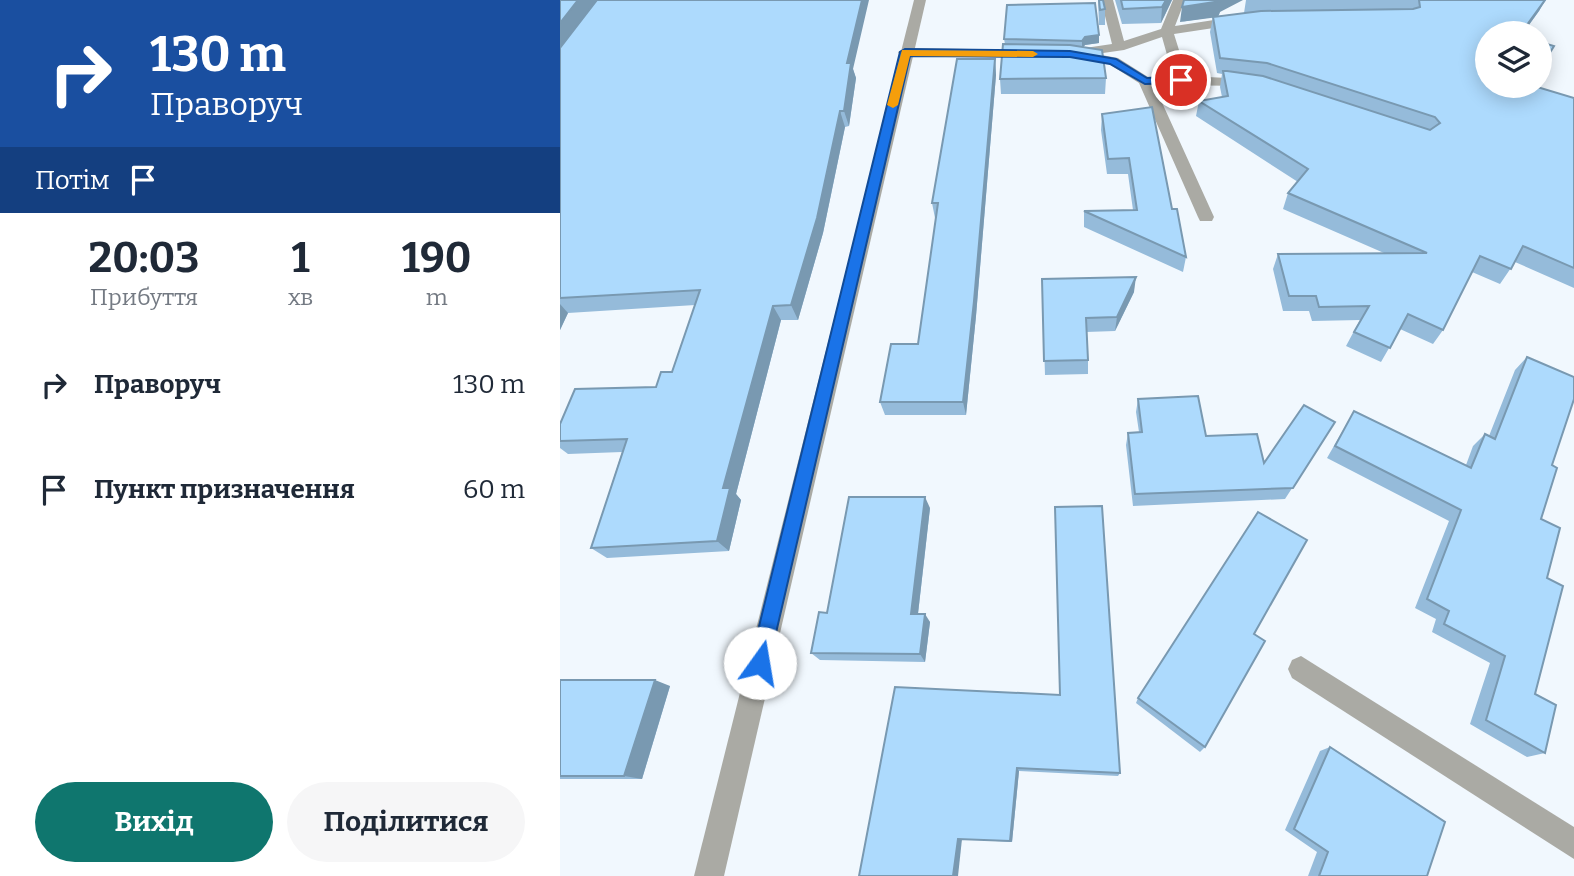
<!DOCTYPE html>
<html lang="uk">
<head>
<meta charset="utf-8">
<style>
  body { margin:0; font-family:Bitter,serif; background:#f6f6f7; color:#1f2937; height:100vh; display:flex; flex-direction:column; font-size:26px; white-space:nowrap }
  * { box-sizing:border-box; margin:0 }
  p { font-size:23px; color:#747a83 }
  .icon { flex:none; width:38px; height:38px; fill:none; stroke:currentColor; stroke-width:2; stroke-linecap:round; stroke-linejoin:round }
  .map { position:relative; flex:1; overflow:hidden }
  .drawer { display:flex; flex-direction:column; background:#fff; width:560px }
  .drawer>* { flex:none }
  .top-card { background:#1a4fa0; color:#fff; overflow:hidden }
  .fabs { position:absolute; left:915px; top:21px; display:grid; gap:14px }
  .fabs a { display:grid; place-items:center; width:77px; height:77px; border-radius:50%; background:#fff; box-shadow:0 4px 18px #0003; font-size:35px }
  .pin { position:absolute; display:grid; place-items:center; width:60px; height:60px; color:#fff; margin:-30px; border:4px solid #fff; border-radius:50%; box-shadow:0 2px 7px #0007 }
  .me { position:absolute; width:77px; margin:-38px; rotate:13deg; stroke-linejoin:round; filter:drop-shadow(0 0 5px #0008) }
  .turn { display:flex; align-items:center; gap:24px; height:147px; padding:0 35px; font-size:32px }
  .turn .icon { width:91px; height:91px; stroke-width:2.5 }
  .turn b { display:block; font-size:49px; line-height:60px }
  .then { display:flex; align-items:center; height:66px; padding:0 35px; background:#0003; gap:14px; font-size:26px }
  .eta { display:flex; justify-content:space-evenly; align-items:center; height:119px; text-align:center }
  .eta b { font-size:42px; font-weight:700; line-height:49px }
  .cta { display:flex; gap:14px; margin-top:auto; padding:14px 35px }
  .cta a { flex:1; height:80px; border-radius:42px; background:#0f766e; color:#fff; font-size:28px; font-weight:700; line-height:80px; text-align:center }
  .cta a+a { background:#f6f6f7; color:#1f2937 }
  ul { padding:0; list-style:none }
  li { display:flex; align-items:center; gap:21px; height:105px; padding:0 35px }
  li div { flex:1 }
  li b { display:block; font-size:26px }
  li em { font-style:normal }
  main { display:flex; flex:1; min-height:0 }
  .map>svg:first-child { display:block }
</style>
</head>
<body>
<main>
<section class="drawer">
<div class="top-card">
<div class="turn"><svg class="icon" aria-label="right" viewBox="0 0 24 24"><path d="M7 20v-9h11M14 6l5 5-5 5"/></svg><div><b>130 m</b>Праворуч</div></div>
<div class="then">Потім<svg class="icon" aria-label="arrive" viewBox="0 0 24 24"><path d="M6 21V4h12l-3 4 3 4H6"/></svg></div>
</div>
<div class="eta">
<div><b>20:03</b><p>Прибуття</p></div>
<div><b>1</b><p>хв</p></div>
<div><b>190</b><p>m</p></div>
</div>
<ul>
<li><svg class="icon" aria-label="right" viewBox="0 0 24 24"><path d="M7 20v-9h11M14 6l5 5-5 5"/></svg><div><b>Праворуч</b></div><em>130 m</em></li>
<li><svg class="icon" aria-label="arrive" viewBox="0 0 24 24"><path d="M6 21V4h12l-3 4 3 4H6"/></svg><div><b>Пункт призначення</b></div><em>60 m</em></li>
</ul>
<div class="cta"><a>Вихід</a><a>Поділитися</a></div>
</section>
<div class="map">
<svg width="1014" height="876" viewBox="0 0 1014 876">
  <rect width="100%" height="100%" fill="#f1f8fe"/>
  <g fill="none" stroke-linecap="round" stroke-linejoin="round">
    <g fill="#aaaaa4" fill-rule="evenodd">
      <path d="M541 0H553L564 41 601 29 613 0H625L615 26 680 16 686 20 680 24 614 34 627 76 688 79 695 83 693 86 594 85 654 217 652 221H640L638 217 579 83 549 64 515 59 508 55 515 51 524 52 525 48 552 44ZM602 37 613 76 588 77 558 58 536 54 564 50Z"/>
      <polygon points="345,48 469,50 476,54 469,58 340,55 338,52"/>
      <polygon points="741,656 1014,827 1014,859 732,678 728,669 732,660"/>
    </g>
    <polygon fill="#aaaaa4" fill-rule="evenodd" points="354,0 366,0 164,876 134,876"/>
  </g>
  <g fill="#95bbda">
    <polygon points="0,0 293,69 296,78 289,126 285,127 263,233 238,320 221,320 176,494 181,500 169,551 47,558 31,548 62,452 8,454 0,448 0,424 96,387 112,372 135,305 8,313 0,330"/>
    <polygon points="538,0 539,0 545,9 545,25 539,25"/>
    <polygon points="555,0 612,0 601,23 562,24"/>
    <polygon points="686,0 986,0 979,11 963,33 928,33 928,86 1014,98 1014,288 955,262 940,284 912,272 883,330 873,344 840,329 821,362 786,346 800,320 752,321 749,311 723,311 713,269 718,254 824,253 723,209 728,193 738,182 636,116 639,101 662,97 660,87 662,74 657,73 650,32 653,17 620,22 660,12 658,16 684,13"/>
    <polygon points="535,3 539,43 525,45 523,47 546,78 545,94 441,94 440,79 445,44 444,39"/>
    <polygon points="435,59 436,75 416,316 406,415 325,415 320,402 358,344 376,218 375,218 372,203"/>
    <polygon points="542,114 612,209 626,257 623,272 524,227 524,211 573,210 568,174 547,174 541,130"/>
    <polygon points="482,279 574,292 555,331 526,332 528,360 528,374 485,375"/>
    <polygon points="967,357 992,465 981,519 987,578 975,694 985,753 967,757 910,724 930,663 872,632 876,619 855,608 889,521 767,458 794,411 906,465 913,446 925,434 929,436 955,370"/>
    <polygon points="578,399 646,436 704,463 775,422 725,499 573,506 566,445 568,433 579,432 576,412"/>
    <polygon points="370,508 358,614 370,622 365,662 260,660 251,653"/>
    <polygon points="694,634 645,747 640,752 576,703 578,698"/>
    <polygon points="0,680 110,686 82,779 0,779"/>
    <polygon points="335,687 560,773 558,776 459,771 452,842 402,839"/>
    <polygon points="770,747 867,876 748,876 757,852 725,830 760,751"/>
  </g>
  <g fill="#7999b1">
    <polygon points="18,0 38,0 0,51 0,23"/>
    <polygon points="302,0 309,0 293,69 296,78 289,126 284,111 287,63"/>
    <polygon points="606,0 612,0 601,23 602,7"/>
    <polygon points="661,0 683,0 660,12 658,17 620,22 622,7"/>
    <polygon points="985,0 979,11 963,33 961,33"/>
    <polygon points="539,35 539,43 525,45 522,49 522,41 525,37"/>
    <polygon points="435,59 436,75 416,316 406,415 403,402"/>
    <polygon points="280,111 285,127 263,233 238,320 231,305"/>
    <polygon points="576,277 574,292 555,331 557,317"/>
    <polygon points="0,304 8,313 0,330"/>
    <polygon points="213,306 221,320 176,494 181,500 169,551 157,541 163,488"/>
    <polygon points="365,497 370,508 357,622 351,614"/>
    <polygon points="365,614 370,622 365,662 360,654"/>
    <polygon points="95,680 110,686 82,779 64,776"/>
    <polygon points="457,768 459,771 452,842 450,841"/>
    <polygon points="398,839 402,839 398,876 393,876"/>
  </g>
  <g fill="#addafd" stroke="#7999b1" stroke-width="2">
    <polygon points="0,0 18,0 0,23"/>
    <polygon points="37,0 302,0 287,63 291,63 284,111 280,111 257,218 231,305 213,306 163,488 170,488 157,541 31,548 67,439 0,441 0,424 15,389 96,387 101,372 112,372 140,290 0,298 0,48"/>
    <polygon points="539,0 543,0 545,9 540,10"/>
    <polygon points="561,0 606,0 602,7 563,9"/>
    <polygon points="624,0 661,0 661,1 622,7"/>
    <polygon points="859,0 985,0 961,33 928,33 928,86 974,86 1014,98 1014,268 963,246 951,269 920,256 883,330 848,314 830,348 794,332 809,306 759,307 756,296 729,296 718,254 867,253 728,193 748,169 639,101 668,96 663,71 667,71 703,76 870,130 880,123 875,117 707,63 660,58 653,17 701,11 853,9 860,7"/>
    <polygon points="535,3 539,35 525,37 522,41 444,39 447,5"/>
    <polygon points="980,42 994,46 980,69"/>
    <polygon points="443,44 510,45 542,50 546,78 440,79"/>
    <polygon points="397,59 435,59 414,301 403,402 320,402 331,344 358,344 378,203 372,203"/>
    <polygon points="592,107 612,209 617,209 626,257 524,211 577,210 569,158 548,159 542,114"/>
    <polygon points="576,277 557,317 526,318 528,360 484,361 482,279"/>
    <polygon points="967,357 1014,377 1014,399 992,465 997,468 981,519 1000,528 987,578 1003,586 975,694 996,705 985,753 926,720 945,656 884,624 889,611 867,599 901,510 775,446 794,411 911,468 925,434 935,439"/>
    <polygon points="638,396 646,436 697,434 704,463 744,405 775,422 733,488 575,494 568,433 582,432 578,399"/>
    <polygon points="289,497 365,497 351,614 365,614 360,654 251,653 259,612 267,613"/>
    <polygon points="542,506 560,773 457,768 450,841 398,839 393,876 299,876 335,687 500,695 495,507"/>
    <polygon points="698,512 747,540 694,634 705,641 645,747 578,698"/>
    <polygon points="0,680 95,680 64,776 0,776"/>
    <polygon points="770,747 885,822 867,876 759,876 768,852 734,829"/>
  </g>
  <polygon fill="#1a73e8" stroke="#114b97" stroke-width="2" points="345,49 510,51 556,59 587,78 621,76 626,80 621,83 585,84 550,64 510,57 350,56 209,663 206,670 200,673 193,670 190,663 340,52"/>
  <polygon fill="#f59e0b" points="342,50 473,51 478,54 473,57 350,56 338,105 333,108 327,105"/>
</svg>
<div class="fabs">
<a><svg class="icon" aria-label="layers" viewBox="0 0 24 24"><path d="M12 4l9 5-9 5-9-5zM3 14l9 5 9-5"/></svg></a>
</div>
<div class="pin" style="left:621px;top:80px;background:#d93025"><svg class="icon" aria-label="arrive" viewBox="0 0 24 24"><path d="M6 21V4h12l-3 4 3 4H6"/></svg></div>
<svg class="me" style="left:200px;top:663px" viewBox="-20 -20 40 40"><circle r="19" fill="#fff"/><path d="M0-13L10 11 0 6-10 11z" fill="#1a73e8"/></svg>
</div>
</main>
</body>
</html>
